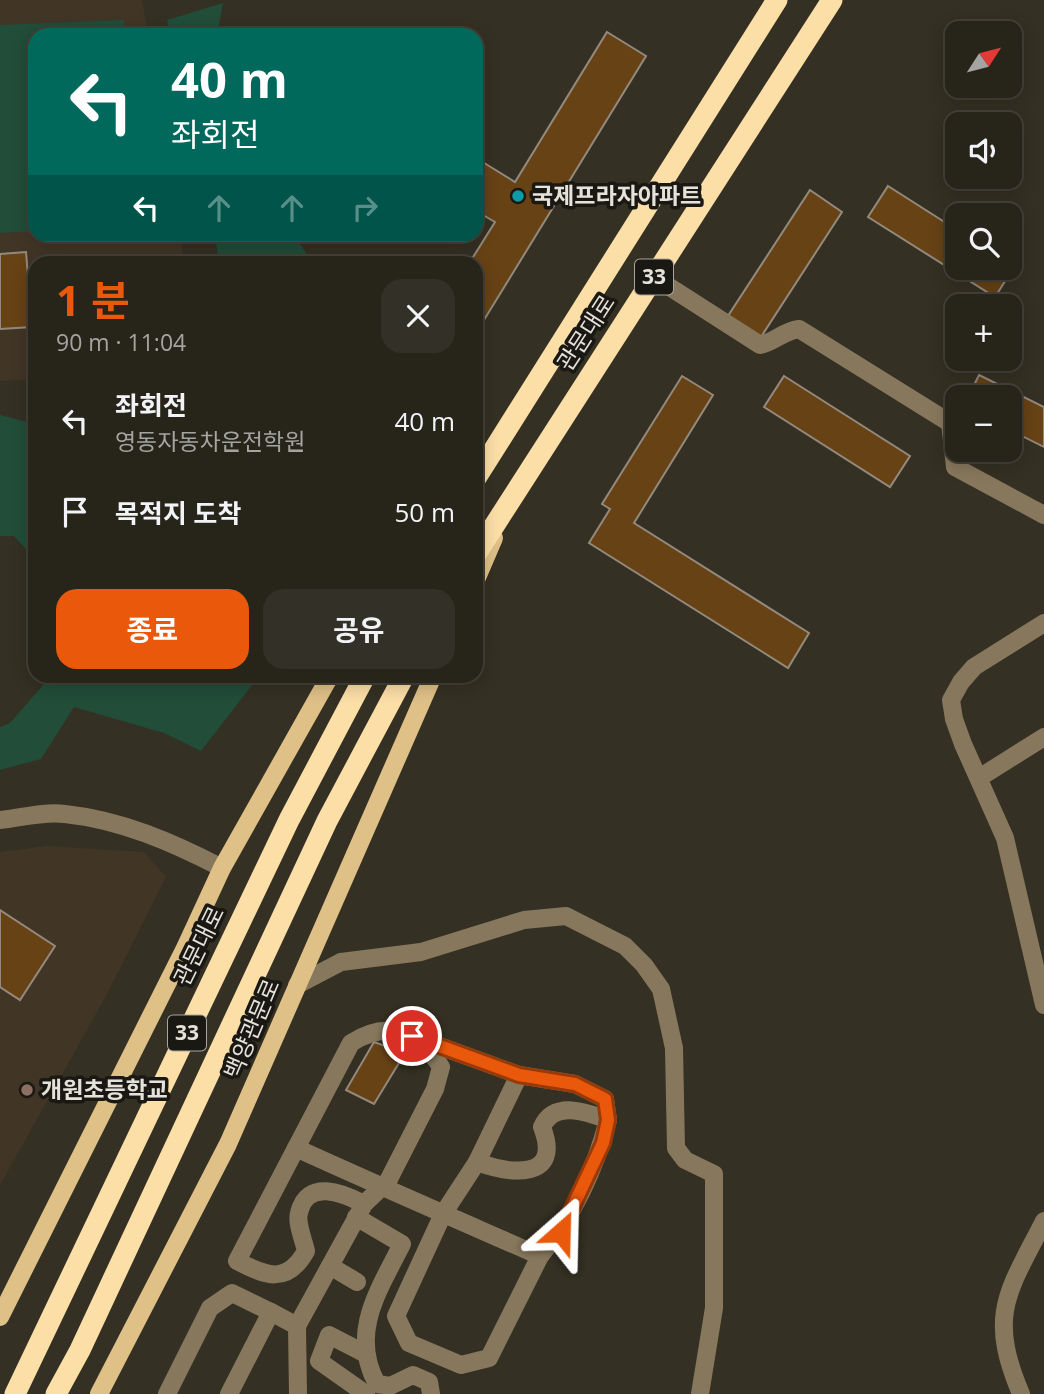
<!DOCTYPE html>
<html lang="ko">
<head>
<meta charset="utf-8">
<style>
  body { margin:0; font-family:"Open Sans","Noto Sans KR",sans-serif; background:#333027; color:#f1f3f6; height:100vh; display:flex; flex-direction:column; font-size:26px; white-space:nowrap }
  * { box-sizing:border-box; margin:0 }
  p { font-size:23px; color:#a4a4a2 }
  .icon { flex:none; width:38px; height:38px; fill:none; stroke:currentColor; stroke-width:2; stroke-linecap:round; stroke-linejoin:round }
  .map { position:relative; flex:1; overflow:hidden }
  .drawer { position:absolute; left:28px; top:256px; width:455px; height:427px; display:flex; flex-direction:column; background:#27241a; border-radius:21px; box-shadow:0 4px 18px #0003,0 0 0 2px #434139 }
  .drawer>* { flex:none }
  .hud { position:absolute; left:28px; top:28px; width:455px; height:214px; border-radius:21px; box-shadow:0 4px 18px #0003,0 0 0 2px #434139; background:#00695c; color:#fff; overflow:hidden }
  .needle { width:46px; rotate:54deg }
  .fabs { position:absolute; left:945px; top:21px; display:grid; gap:14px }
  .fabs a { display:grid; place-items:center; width:77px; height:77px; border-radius:14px; background:#27241a; box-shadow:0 4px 18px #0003,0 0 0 2px #434139; font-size:35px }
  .pin { position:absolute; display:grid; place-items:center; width:60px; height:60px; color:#fff; margin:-30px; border:4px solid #fff; border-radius:50%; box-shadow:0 2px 7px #0007 }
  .me { position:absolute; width:77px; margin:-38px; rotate:25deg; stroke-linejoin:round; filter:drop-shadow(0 0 5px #0008) }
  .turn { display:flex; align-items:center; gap:24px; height:147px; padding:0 28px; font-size:32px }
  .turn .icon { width:91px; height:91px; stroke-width:2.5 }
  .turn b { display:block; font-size:49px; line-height:60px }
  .lanes { display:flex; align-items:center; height:66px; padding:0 28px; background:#0003; justify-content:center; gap:35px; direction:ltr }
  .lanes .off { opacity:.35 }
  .round { display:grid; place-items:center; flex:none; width:74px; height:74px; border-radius:21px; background:#333027 }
  .head { display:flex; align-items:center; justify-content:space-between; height:119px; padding:0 28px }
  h1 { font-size:42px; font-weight:700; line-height:52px; color:#ea580c }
  .button { display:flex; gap:14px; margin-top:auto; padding:14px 28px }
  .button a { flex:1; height:80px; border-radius:21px; background:#ea580c; color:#fff; font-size:28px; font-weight:700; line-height:80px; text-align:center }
  .button a+a { background:#333027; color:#f1f3f6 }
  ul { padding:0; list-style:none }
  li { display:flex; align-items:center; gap:21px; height:91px; padding:0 28px }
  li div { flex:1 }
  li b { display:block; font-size:26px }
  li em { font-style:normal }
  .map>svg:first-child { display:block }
</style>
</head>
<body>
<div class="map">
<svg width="1044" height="1394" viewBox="0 0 1044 1394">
  <rect width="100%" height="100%" fill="#343023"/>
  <g fill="#413526">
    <polygon points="0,0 142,0 148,35 35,35 35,234 180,235 184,262 35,262 35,379 0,381"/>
    <polygon points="47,846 144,852 166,877 106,996 0,1185 0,852"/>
  </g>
  <g fill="#214d39">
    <polygon points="223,3 217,35 170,35 167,20"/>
    <polygon points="124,20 124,35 35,35 35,231 0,233 0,25"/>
    <polygon points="215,235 294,235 312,262 219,262"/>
    <polygon points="0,415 35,424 35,559 14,536 0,536"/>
    <polygon points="51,676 259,676 201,751 164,733 74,707 41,759 0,770 0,727 10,723"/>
  </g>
  <g fill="#674215" stroke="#94897d" stroke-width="2">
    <polygon points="607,32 646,56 476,333 476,262 470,262 495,222 476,211 476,158 515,182"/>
    <polygon points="888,186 957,230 957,268 1010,268 1010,264 1014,267 995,297 868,217"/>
    <polygon points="810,190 842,212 759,340 726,319"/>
    <polygon points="26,252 32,327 0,329 0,254"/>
    <polygon points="979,375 1044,407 1044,447 1010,430 1010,397 968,397"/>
    <polygon points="682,376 713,395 634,523 809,633 788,668 589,543 610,509 602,504"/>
    <polygon points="784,376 910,456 890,487 764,407"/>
    <polygon points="0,910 55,946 20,1000 0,987"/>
    <polygon points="374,1042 405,1053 374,1104 346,1090"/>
  </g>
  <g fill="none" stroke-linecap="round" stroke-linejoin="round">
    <g stroke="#87785d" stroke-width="18">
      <path d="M654 277 760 345C775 342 783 331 799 329L950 423 955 467 1044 515"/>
      <polyline points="1044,623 974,667 961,682 951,700 954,719 963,744 1005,838 1044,1005"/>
      <polyline points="979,778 1044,737"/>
      <path d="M0 820C20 818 44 811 65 814 121 820 172 842 222 868"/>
      <polyline points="297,985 341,962 421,952 524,920 566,916 625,946 644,965 661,989 674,1048 676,1148 685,1160 714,1174 714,1308 700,1394"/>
      <polyline points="420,1039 519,1075"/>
      <path d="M296 1148C377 1185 458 1220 540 1256L489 1358 461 1365 409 1343 396 1316 443 1214 477 1162"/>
      <path d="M356 1217 402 1244C379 1290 349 1333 377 1384L390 1386 413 1375 429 1382 431 1394"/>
      <path d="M540 1256C572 1219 596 1167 608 1120 587 1112 554 1100 542 1127 563 1181 510 1174 477 1162L519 1075 575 1084 605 1099 608 1120"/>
      <polyline points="330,1266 357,1282"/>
      <polyline points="271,1312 297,1326 298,1394"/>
      <path d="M297 1326 364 1204C343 1193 307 1178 299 1213 296 1223 304 1241 306 1251 287 1285 266 1276 237 1261L351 1043C388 1019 419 1032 441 1067L435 1089 388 1181 364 1204"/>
      <polyline points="364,1353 329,1335 319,1361 366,1394"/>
      <polyline points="167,1394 210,1308 232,1293 271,1312 229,1394"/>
      <path d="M1021 1394C987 1314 1008 1292 1044 1221"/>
    </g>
    <g stroke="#dfc087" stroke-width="18">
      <polyline points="476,580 494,538"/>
      <polyline points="0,1317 185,948 222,868 330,676"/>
      <polyline points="99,1394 228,1144 433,676"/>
    </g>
    <g stroke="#fcdea7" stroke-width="21">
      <polyline points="476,478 777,0"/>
      <polyline points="476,554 832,0"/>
      <polyline points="15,1394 289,820 365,676"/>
      <polyline points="56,1394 80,1350 327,821 404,676"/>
    </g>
  </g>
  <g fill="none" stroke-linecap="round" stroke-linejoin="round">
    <defs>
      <polyline id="route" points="412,1036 519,1075 575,1084 605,1099 608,1120 603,1143 561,1232"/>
    </defs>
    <use href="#route" stroke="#983908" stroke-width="18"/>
    <use href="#route" stroke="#ea580c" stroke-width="12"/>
  </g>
  <circle fill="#0f9aa8" stroke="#191812" stroke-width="2.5" cx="518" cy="196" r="7"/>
  <circle fill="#8d6e63" stroke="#191812" stroke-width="2.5" cx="27" cy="1090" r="7"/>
  <g text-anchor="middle" stroke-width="7" stroke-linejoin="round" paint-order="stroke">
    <g fill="#191812" stroke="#a8a59e" stroke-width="2">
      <rect x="635" y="259.5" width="38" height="35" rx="5"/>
      <rect x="168" y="1015.5" width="38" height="35" rx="5"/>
    </g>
    <g font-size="21" font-weight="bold" fill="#e5e2da">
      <text x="654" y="284">33</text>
      <text x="187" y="1040">33</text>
    </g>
    <g font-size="23" font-weight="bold" fill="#e5e2da" stroke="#191812" text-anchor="start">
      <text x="532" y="204">국제프라자아파트</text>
      <text x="41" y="1098">개원초등학교</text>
    </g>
    <g font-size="23" fill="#e5e2da" stroke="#191812">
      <text transform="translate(586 333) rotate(-57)" y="8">관문대로</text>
      <text transform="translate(199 946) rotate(-64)" y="8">관문대로</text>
      <text transform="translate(252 1029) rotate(-67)" y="8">백양관문로</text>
    </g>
  </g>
</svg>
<div class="fabs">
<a><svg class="needle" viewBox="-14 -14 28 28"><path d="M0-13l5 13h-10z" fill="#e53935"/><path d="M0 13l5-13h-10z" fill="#a4a4a2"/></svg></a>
<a><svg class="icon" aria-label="sound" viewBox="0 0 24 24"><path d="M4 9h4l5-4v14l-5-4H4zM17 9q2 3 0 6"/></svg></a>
<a><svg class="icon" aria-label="search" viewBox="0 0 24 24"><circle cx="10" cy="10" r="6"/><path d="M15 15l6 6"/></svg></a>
<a>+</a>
<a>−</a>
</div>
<div class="pin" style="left:412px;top:1036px;background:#d93025"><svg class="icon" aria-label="arrive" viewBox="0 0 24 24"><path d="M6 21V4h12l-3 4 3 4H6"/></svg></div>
<svg class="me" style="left:561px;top:1232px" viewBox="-20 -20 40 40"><path d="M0-17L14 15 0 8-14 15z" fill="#ea580c" stroke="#fff" stroke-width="4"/></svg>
<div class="hud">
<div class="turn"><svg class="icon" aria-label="left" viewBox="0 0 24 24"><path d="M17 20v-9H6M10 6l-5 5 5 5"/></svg><div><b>40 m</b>좌회전</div></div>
<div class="lanes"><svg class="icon" aria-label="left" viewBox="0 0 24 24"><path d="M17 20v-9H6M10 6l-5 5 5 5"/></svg><svg class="icon off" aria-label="ahead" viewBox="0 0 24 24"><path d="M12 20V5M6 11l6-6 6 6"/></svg><svg class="icon off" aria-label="ahead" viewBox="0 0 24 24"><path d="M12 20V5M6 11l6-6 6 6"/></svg><svg class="icon off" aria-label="right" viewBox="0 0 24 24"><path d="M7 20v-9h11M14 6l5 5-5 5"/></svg></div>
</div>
<section class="drawer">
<div class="head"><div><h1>1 분</h1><p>90 m · 11:04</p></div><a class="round"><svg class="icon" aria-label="close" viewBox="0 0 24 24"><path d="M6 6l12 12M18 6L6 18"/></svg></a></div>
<ul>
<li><svg class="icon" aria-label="left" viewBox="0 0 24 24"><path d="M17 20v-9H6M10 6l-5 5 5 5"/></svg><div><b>좌회전</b><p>영동자동차운전학원</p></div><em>40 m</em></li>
<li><svg class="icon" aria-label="arrive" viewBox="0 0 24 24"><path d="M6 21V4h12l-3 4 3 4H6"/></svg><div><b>목적지 도착</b></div><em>50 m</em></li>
</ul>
<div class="button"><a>종료</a><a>공유</a></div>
</section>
</div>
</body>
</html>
